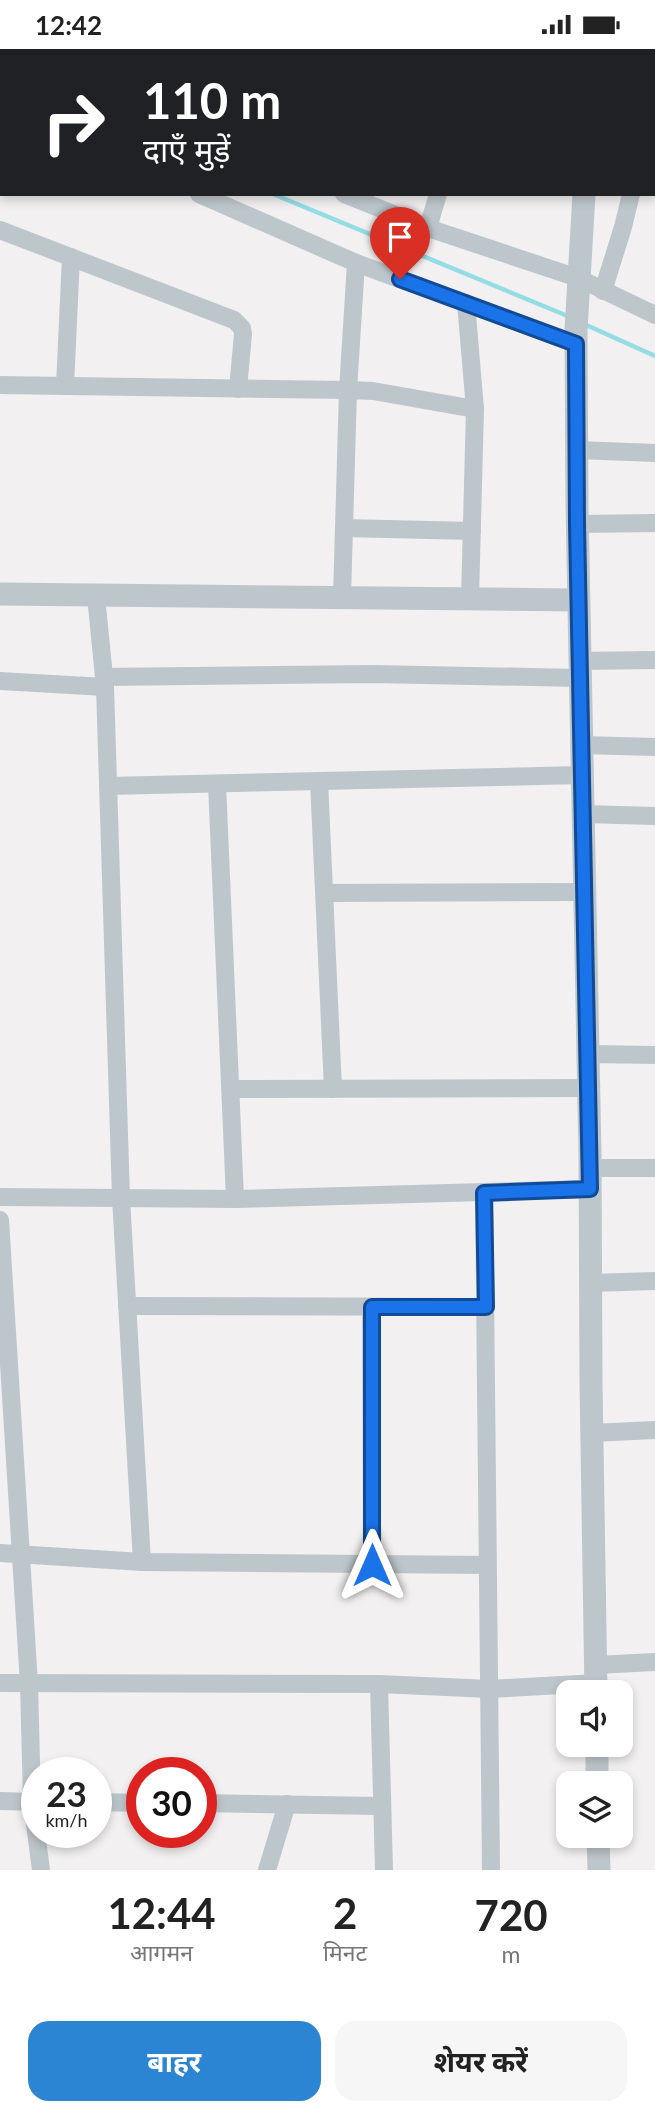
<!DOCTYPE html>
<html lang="hi">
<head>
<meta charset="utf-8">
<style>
  body { margin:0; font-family:Lato,"Noto Sans Devanagari",sans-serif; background:#f6f6f6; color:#222; height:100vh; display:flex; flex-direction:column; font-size:26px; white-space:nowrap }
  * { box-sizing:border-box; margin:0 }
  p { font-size:23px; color:#767676 }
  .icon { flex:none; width:38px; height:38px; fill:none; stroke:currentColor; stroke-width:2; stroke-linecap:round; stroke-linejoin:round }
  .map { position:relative; height:1821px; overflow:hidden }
  .side { display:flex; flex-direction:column; background:#fff; flex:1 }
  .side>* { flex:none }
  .hud { position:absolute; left:0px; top:0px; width:656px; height:147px; box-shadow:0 4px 10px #0003; background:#202124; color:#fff; overflow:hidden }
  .buttons { position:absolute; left:556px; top:1631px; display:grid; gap:14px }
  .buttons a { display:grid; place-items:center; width:77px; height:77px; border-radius:14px; background:#fff; box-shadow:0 4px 10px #0003; font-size:35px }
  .speed { position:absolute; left:21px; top:1708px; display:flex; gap:14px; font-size:35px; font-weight:700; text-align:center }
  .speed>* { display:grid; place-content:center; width:91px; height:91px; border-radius:50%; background:#fff; box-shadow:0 4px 10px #0003; line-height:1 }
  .speed small { font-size:18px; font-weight:400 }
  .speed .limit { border:10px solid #d22; background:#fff; color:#111 }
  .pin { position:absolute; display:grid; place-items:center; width:60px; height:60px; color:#fff; margin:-72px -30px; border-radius:50% 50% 50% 0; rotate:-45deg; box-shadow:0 0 7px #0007 }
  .pin .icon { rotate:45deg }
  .me { position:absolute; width:77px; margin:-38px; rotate:0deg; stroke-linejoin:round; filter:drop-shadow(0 0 5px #0008) }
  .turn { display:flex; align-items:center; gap:24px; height:147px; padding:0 28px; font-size:32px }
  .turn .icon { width:91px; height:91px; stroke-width:2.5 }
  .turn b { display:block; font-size:49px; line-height:60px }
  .eta { display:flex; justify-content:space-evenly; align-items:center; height:119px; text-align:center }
  .eta b { font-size:42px; font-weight:700; line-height:49px }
  .cta { display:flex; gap:14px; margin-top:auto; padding:14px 28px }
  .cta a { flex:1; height:80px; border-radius:21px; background:#2b85d2; color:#fff; font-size:28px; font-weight:700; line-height:80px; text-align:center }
  .cta a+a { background:#f6f6f6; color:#222 }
  .status { display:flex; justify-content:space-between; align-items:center; height:49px; padding:0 35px; background:#fff; direction:ltr }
  .status svg { height:19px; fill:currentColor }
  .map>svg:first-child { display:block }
</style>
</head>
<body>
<div class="status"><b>12:42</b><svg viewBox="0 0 49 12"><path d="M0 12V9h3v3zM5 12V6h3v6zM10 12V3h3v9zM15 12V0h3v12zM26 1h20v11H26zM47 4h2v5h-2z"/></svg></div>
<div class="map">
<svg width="655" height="1821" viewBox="0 0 655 1821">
  <rect width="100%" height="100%" fill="#f2f0f1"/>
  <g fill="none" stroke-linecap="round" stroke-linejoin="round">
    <g stroke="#95dce4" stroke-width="4.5">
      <polyline points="0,33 2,34"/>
      <polyline points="273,145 570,268"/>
      <polyline points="584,275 655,307"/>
    </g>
    <g stroke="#bdc6cb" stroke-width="18">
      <polyline points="7,0 10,2"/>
      <polyline points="280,0 284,2"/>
      <polyline points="228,2 228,0"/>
      <polyline points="349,2 350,0"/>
      <polyline points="477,2 477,0"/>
      <polyline points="654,34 655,32"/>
      <polyline points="0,59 2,59"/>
      <polyline points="344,145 428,179 578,229 655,266"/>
      <polyline points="428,179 438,145"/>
      <polyline points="0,181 234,271 242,279 243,285 238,340"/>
      <polyline points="356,214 576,295"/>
      <polyline points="603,242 623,178 631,145"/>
      <polyline points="466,254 475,360"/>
      <polyline points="0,336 348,341 356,214 199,145"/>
      <polyline points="65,337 71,208"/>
      <polyline points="577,401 655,404"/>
      <polyline points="577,475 655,474"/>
      <polyline points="344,479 472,482"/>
      <polyline points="96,547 105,638 121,1149 142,1513 487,1516"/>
      <polyline points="342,548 348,341 373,342 475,360 470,549"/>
      <polyline points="579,612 655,611"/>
      <polyline points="104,628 373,625 580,629"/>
      <polyline points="0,632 105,638"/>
      <polyline points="581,696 655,698"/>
      <polyline points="319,732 333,1040"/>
      <polyline points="217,735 235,1150"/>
      <polyline points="108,737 582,726"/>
      <polyline points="583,765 655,767"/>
      <polyline points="325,844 584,843"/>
      <polyline points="588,1005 655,1006"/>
      <polyline points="231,1040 589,1039"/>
      <polyline points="590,1119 655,1119"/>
      <polyline points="484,1144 491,1821"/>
      <polyline points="0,1148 235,1150 590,1140"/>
      <polyline points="0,1171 29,1635 32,1752 41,1821"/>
      <polyline points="591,1234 655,1232"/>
      <polyline points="127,1257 486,1258"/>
      <polyline points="371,1258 372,1516"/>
      <polyline points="592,1384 655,1381"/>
      <polyline points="0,1504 142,1513"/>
      <polyline points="596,1616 655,1613"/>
      <polyline points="0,1634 379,1635 490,1640 596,1634"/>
      <polyline points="379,1635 384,1821"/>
      <polyline points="0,1752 37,1753"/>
      <polyline points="96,1753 142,1754"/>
      <polyline points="201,1754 382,1757"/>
      <polyline points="267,1821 287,1755"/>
    </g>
    <g stroke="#bdc6cb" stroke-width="23">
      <polyline points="612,2 612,0"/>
      <polyline points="584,145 576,281 577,459 590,1105 591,1334 596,1643"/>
      <polyline points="0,545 578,551"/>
      <polyline points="597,1696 597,1734"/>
      <polyline points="598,1787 599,1821"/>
    </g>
  </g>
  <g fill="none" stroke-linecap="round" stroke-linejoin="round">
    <defs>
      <polyline id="route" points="372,1516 372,1258 486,1258 484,1144 590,1140 577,475 576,295 400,230"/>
    </defs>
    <use href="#route" stroke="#114b97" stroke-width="18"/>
    <use href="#route" stroke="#1a73e8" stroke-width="12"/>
  </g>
</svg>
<div class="buttons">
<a><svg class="icon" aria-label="sound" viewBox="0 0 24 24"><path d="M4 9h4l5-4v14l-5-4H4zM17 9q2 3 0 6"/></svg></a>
<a><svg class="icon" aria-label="layers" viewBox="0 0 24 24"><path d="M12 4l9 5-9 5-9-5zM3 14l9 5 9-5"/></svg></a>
</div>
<div class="speed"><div>23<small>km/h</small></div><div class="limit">30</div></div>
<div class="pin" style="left:400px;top:230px;background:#d93025"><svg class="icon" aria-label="arrive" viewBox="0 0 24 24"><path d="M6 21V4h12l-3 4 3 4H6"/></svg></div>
<svg class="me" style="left:372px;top:1516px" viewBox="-20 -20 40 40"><path d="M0-17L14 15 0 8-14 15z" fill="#1a73e8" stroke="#fff" stroke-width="4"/></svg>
<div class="hud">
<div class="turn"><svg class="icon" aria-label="right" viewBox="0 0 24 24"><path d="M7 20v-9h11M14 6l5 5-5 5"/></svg><div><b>110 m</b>दाएँ मुड़ें</div></div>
</div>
</div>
<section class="side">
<div class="eta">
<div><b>12:44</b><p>आगमन</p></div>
<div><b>2</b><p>मिनट</p></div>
<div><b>720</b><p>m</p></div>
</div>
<div class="cta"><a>बाहर</a><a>शेयर करें</a></div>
</section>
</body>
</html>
